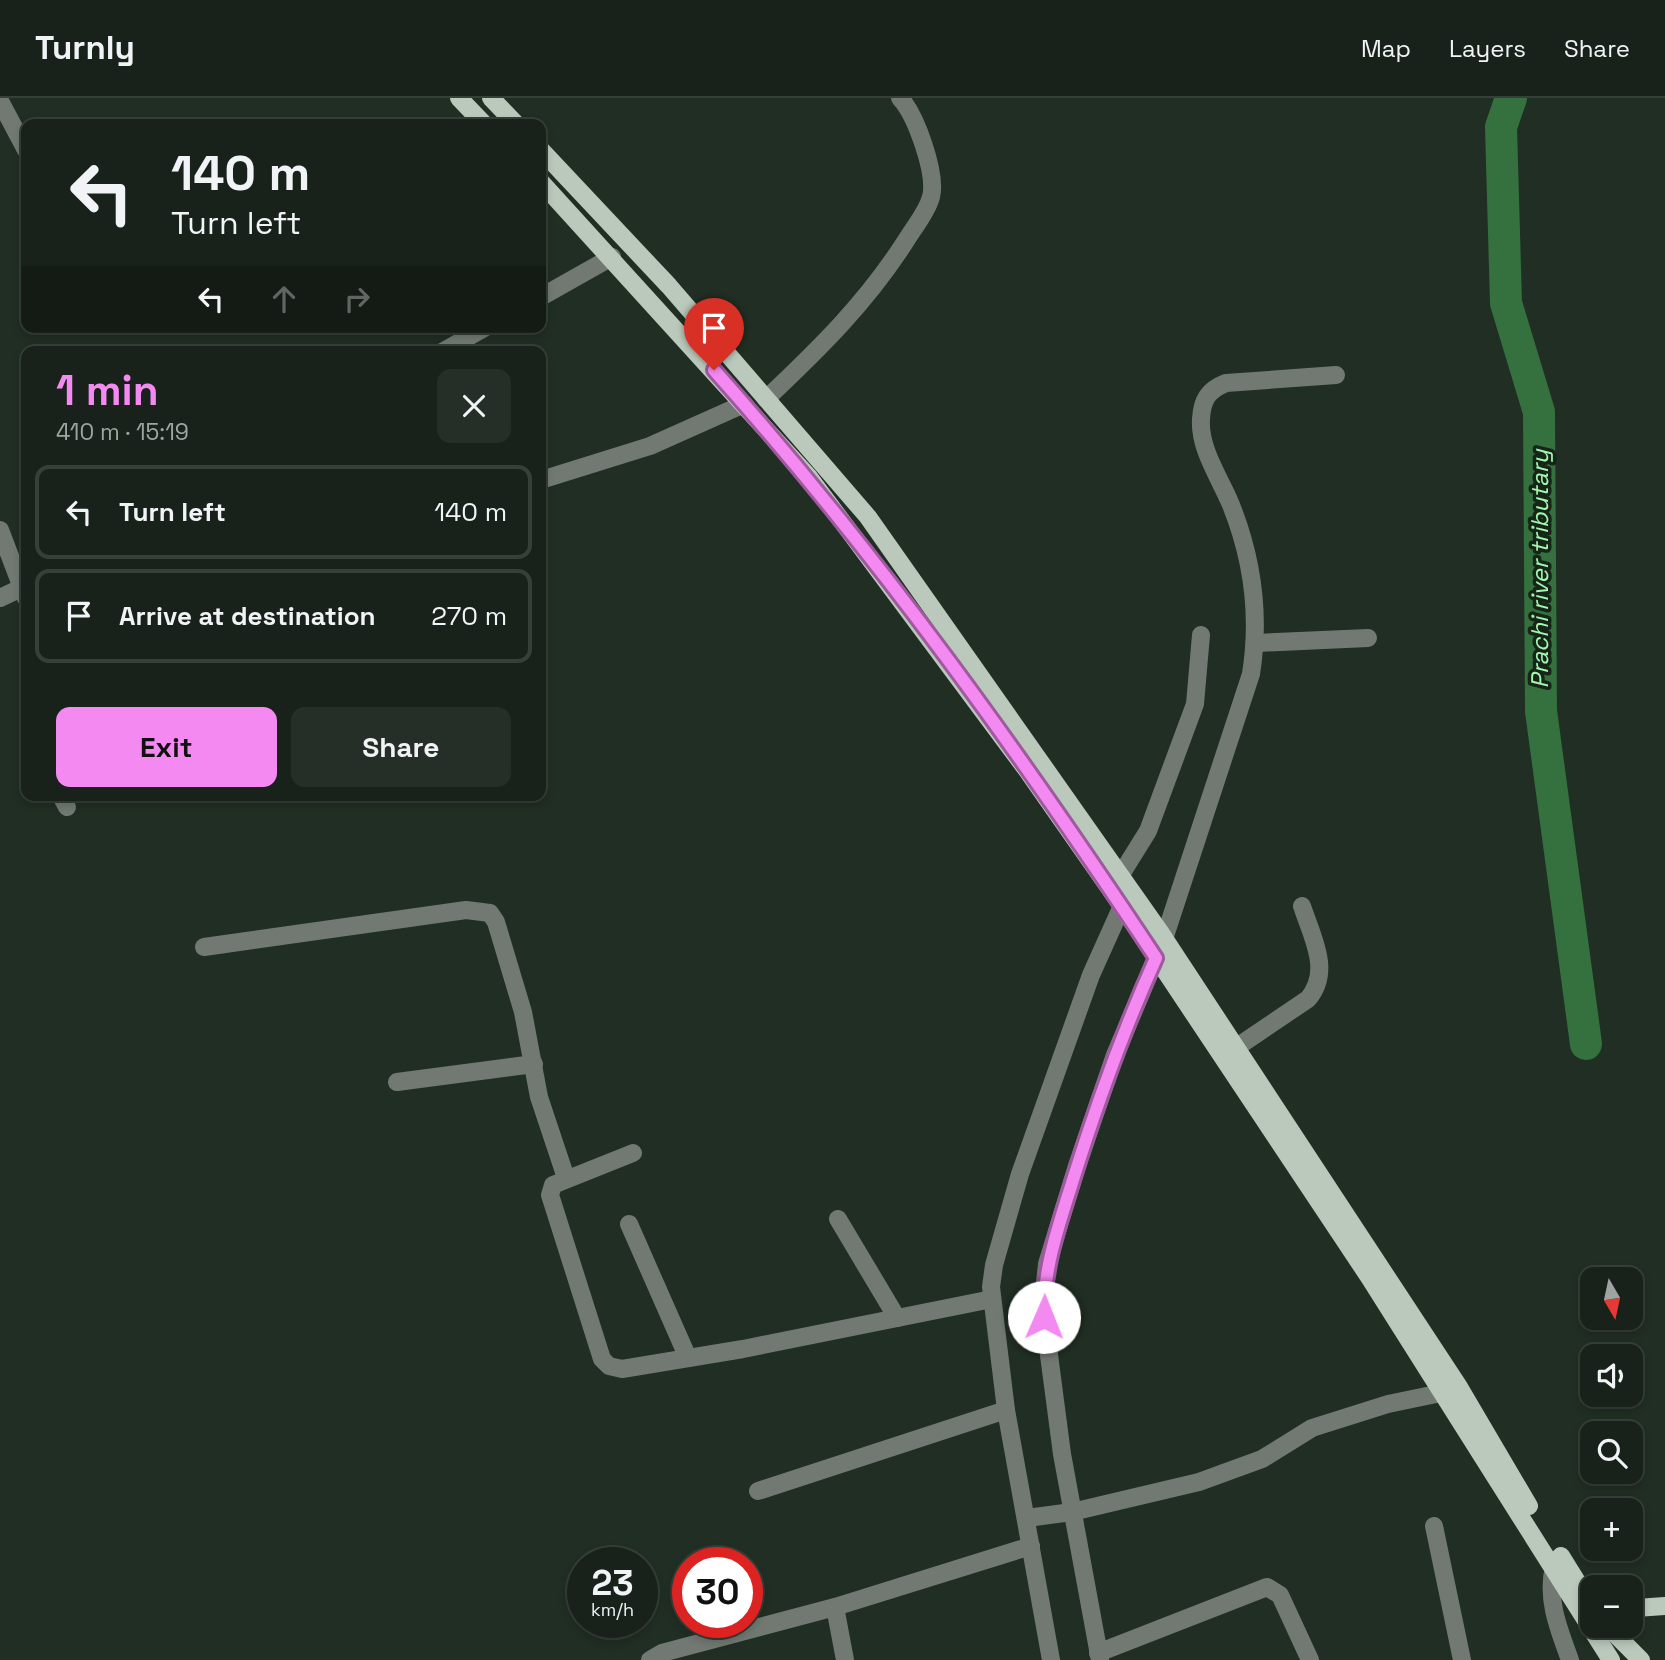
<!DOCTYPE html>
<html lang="en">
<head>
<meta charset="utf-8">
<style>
  body { margin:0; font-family:"Space Grotesk",sans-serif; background:#262f27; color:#f1f3f6; height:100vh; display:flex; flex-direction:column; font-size:26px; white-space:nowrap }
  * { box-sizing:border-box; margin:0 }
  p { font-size:23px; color:#9fa4a2 }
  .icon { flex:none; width:38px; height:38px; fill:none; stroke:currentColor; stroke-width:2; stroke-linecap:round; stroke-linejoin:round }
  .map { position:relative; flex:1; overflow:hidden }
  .sheet { position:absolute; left:21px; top:248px; width:525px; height:455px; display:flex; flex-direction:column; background:#19221a; border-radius:14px; box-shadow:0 4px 10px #0003,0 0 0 2px #373f39 }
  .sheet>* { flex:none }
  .top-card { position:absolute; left:21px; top:21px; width:525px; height:214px; border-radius:14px; box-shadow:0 4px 10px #0003,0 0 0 2px #373f39; background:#19221a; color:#f1f3f6; overflow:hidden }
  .needle { width:46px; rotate:171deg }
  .controls { position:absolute; left:1580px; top:1169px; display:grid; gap:14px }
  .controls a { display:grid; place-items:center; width:63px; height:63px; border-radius:14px; background:#19221a; box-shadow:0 4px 10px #0003,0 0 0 2px #373f39; font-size:35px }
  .speed { position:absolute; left:567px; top:1449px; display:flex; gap:14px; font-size:35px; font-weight:700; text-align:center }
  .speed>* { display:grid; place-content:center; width:91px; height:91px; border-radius:50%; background:#19221a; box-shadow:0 4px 10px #0003,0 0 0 2px #373f39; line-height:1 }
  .speed small { font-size:18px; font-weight:400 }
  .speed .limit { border:10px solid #d22; background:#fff; color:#111 }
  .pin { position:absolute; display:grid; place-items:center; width:60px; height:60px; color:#fff; margin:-72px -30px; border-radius:50% 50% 50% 0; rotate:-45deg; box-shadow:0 0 7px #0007 }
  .pin .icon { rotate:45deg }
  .me { position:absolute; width:77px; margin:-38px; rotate:1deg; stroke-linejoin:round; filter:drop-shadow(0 0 5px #0008) }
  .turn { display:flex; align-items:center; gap:24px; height:147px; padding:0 35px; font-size:32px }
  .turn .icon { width:91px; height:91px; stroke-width:2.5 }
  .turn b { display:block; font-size:49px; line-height:60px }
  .lanes { display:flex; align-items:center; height:66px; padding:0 35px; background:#0003; justify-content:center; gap:35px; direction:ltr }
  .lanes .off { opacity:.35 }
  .round { display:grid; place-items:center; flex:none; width:74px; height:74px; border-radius:14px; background:#262f27 }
  .overview { display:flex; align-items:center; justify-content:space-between; height:119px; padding:0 35px }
  h1 { font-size:42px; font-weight:700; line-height:52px; color:#f489f1 }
  .action { display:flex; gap:14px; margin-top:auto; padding:14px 35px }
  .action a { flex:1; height:80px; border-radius:14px; background:#f489f1; color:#111; font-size:28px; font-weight:700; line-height:80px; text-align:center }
  .action a+a { background:#262f27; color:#f1f3f6 }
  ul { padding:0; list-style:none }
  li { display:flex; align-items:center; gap:21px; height:94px; margin:0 14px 10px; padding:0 21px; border:4px solid #373f39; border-radius:14px }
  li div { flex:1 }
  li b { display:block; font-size:26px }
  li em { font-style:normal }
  header { display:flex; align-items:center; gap:42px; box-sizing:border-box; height:98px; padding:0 35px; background:#19221a; border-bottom:2px solid #373f39 }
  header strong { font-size:33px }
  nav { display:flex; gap:38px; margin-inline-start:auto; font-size:24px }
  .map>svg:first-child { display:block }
</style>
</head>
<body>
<header>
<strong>Turnly</strong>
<nav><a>Map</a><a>Layers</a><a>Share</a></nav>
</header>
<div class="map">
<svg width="1665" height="1562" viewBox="0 0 1665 1562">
  <rect width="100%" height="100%" fill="#212e23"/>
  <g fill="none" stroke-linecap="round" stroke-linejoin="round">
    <polyline stroke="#34713f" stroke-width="32" points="1511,0 1501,29 1506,205 1539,314 1541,613 1586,946"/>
    <g stroke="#727973" stroke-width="18">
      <polyline points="0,3 26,52"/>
      <polyline points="541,199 612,159"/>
      <polyline points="442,254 486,229"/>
      <path d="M766 301C820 250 867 204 907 141 915 128 927 114 931 99 937 76 916 17 900 0"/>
      <polyline points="541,382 650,348 744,306"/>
      <polyline points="0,432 26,500"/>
      <polyline points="0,500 21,490"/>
      <polyline points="1256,545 1368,540"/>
      <polyline points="61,698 67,709"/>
      <polyline points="1120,778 1148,733 1195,606 1201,537"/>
      <path d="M1164 841 1251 576C1260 519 1253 462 1231 407 1220 380 1199 351 1201 321 1202 302 1208 292 1226 285L1336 277"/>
      <polyline points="204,849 466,812 490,815 496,824 523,914 539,999 566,1080"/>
      <path d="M1237 949 1308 901C1332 873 1312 839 1302 808"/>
      <polyline points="397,984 534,966"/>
      <polyline points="633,1055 553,1087 550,1097 602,1261 609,1268 622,1271 743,1251 992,1201"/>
      <polyline points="838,1121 897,1220"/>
      <polyline points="629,1126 688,1260"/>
      <polyline points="758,1393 1006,1312"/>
      <polyline points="1027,1420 1072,1414 1199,1384 1262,1361 1312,1330 1388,1306 1441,1295"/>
      <polyline points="1434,1428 1462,1562"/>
      <path d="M1554 1469C1546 1501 1559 1532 1570 1562"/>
      <polyline points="835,1509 845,1562"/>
      <polyline points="1098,1555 1267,1489 1280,1497 1310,1562"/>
      <polyline points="650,1562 662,1555 835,1509 1031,1448"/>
      <polyline points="1051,1562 1006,1312 991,1189 994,1167 1020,1076 1091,877 1122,808"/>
      <polyline points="1100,1562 1062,1356 1044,1219 1044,1193 1047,1166 1077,1068 1115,957 1156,860"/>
    </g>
    <g stroke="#bac9bc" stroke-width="18">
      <polyline points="459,0 484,26"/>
      <polyline points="491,0 516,26"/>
      <polyline points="541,52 669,188 868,419 1160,834 1459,1289 1529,1408"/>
      <polyline points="541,84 809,379 1029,675 1122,808 1369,1179 1611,1562"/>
      <polyline points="1561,1458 1592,1508"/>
      <polyline points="1631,1507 1636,1510 1665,1508"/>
      <polyline points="1607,1528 1641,1562"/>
    </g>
  </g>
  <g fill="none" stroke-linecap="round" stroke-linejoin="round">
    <defs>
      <path id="route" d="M714 272C877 455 1021 656 1156 860 1123 933 1096 1008 1072 1085 1058 1130 1043 1171 1044 1219"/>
    </defs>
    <use href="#route" stroke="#9f599d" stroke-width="18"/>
    <use href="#route" stroke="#f489f1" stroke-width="12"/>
  </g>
  <g text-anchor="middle" stroke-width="7" stroke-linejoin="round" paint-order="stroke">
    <g font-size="24" font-style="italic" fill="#a2f8af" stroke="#172519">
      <text transform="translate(1540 471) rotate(-90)" y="8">Prachi river tributary</text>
    </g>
  </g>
</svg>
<div class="controls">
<a><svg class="needle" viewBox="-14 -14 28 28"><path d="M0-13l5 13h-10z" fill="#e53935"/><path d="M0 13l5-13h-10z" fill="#9fa4a2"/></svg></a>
<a><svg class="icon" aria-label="sound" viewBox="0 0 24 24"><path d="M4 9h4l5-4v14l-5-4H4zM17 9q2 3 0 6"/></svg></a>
<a><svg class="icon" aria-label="search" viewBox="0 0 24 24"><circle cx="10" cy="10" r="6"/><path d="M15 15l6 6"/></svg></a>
<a>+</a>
<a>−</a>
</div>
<div class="speed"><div>23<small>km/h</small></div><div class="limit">30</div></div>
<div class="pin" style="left:714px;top:272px;background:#d93025"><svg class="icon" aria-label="arrive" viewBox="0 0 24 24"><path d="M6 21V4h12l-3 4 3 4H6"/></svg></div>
<svg class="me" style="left:1044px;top:1219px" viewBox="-20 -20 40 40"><circle r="19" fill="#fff"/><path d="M0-13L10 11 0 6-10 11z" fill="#f489f1"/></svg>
<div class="top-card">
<div class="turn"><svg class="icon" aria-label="left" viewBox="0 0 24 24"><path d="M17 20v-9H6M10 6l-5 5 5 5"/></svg><div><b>140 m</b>Turn left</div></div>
<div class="lanes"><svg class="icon" aria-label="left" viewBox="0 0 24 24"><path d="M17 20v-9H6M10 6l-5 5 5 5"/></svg><svg class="icon off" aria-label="ahead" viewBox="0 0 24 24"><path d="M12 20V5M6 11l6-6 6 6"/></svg><svg class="icon off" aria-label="right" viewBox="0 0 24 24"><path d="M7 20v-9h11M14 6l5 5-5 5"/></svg></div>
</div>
<section class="sheet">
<div class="overview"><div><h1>1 min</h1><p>410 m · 15:19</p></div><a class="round"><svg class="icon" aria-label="close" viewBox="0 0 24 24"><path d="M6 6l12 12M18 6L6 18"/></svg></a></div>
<ul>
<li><svg class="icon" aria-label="left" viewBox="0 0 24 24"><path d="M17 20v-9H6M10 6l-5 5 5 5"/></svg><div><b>Turn left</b></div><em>140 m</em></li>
<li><svg class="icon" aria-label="arrive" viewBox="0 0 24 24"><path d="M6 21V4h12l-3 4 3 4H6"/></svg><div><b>Arrive at destination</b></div><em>270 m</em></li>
</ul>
<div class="action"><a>Exit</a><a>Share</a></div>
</section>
</div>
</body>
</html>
